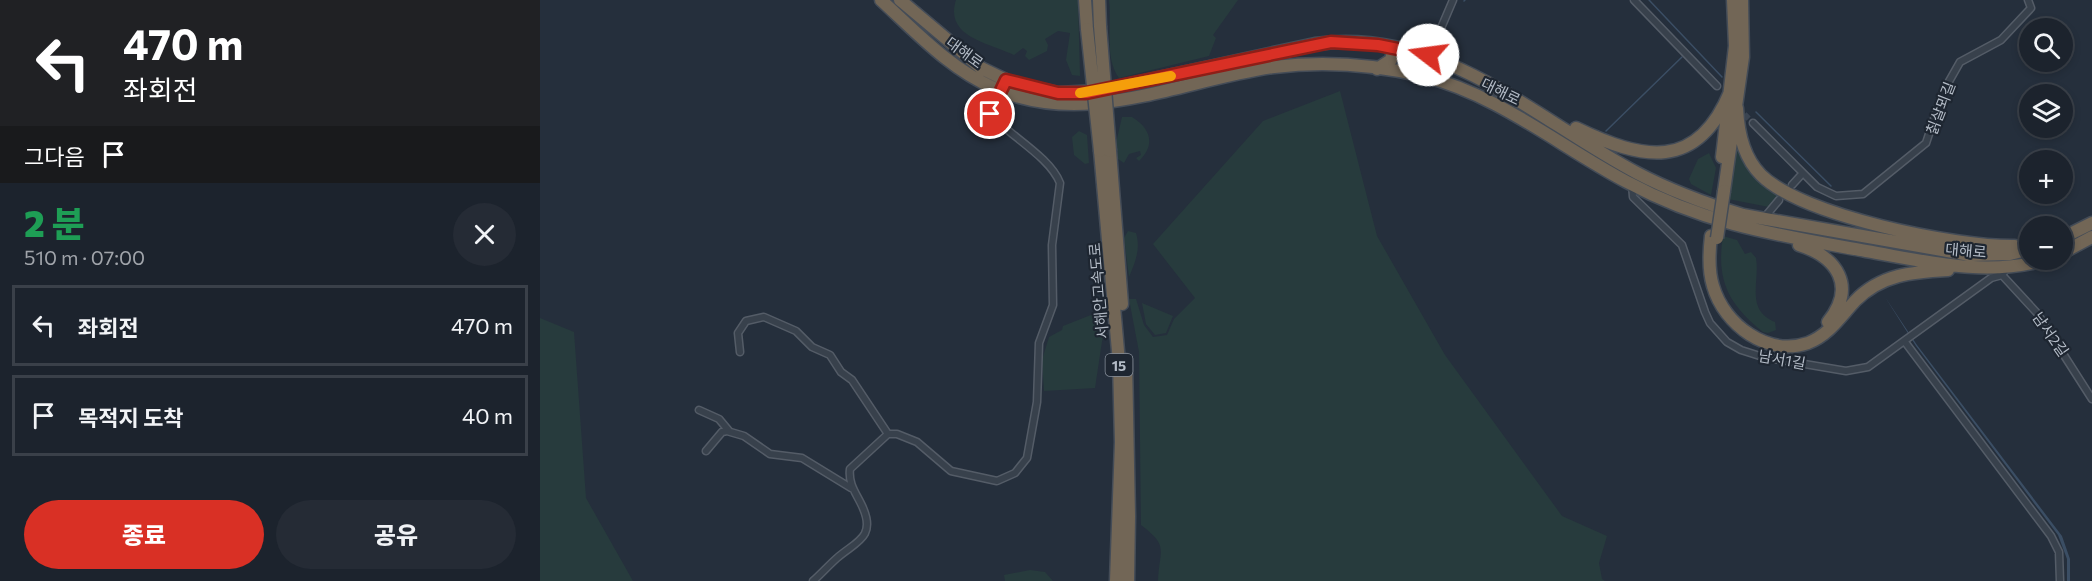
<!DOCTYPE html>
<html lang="ko">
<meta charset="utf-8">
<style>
:root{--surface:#1c232d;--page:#252b35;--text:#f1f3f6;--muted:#a0a4aa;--line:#3a4049;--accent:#d93025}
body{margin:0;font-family:Commissioner,"Noto Sans KR",sans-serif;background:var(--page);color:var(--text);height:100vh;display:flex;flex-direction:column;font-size:22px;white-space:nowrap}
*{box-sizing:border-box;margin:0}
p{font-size:20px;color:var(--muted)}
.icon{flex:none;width:33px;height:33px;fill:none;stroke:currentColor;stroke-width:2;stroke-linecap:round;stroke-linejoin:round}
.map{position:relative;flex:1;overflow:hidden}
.panel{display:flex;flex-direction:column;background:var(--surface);width:540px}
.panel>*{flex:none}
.hud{background:#202124;color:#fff;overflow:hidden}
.buttons{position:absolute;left:1479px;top:18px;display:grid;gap:12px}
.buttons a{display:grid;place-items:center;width:54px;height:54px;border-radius:50%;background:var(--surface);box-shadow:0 3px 9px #0003,0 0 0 2px var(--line);font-size:30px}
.pin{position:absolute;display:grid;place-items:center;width:51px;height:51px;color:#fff;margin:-26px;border:3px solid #fff;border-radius:50%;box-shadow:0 2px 6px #0007}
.me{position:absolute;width:66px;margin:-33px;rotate:285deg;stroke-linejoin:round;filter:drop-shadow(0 0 4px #0008)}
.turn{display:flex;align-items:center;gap:21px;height:126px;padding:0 24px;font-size:27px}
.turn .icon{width:78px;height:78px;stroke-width:2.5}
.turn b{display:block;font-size:42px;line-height:51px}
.then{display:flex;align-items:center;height:57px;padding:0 24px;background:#0003;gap:12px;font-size:22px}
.round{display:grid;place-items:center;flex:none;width:63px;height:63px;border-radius:32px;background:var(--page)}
.summary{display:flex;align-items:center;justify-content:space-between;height:102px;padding:0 24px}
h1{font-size:36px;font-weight:800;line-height:45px;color:#1e9e55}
.button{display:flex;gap:12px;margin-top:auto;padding:12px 24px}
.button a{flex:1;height:69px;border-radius:36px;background:var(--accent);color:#fff;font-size:24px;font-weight:800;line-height:69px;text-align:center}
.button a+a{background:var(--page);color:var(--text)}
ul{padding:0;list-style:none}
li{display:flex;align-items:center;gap:18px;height:81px;margin:0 12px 9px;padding:0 12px;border:3px solid var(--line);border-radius:0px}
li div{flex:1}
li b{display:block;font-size:22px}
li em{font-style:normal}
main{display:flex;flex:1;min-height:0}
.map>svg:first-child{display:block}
.green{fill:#273b3d}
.water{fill:#3b4e64}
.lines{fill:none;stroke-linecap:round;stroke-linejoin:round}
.stream{stroke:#3b4e64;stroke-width:1.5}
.street-tunnel{stroke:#3a4451;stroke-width:6;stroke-dasharray:6 3;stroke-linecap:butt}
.street-casing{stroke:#545c67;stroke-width:9}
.highway-casing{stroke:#444c57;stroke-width:15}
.street{stroke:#38414c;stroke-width:6}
.highway{stroke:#726656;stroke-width:12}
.highway-bridge-casing{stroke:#444c57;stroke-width:15;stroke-linecap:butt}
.highway-bridge{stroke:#726656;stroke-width:12}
.route-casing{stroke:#8d1f18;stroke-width:15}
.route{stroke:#d93025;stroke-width:10}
.slow{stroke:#f59e0b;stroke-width:10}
.labels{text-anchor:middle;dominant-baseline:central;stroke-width:4.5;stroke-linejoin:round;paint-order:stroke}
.shield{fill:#1e2631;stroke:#878f9a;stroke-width:1.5}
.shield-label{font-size:14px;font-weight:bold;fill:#b4bcc7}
.street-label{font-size:15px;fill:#b4bcc7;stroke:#1e2631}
</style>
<main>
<section class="panel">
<div class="hud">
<div class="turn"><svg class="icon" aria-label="left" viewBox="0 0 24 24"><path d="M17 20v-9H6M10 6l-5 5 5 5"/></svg><div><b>470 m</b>좌회전</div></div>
<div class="then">그다음<svg class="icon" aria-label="arrive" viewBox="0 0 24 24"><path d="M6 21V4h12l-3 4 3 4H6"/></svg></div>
</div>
<div class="summary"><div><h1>2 분</h1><p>510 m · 07:00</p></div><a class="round"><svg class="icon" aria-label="close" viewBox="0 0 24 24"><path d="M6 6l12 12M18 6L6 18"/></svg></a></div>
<ul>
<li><svg class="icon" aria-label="left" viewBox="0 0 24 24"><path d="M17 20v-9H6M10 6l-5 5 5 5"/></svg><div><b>좌회전</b></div><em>470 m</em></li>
<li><svg class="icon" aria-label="arrive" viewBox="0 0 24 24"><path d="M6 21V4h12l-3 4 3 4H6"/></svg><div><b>목적지 도착</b></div><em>40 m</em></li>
</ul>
<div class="button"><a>종료</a><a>공유</a></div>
</section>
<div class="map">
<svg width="1552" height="581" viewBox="0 0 1552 581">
<rect width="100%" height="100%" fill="#252f3c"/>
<path class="green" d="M416,0H538L540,76L532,75L526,60L530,33L518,31L505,39L508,45L507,51L489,60L485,56L487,51L483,48L474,55C449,43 404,37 416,0Z
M569,0H698L673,35L676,38L669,56L579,78C564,58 572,23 569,0Z
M800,91L837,236L905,355L1022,516L1067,536L1059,563L1062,579L1065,581H618C619,549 630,547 601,525L599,352L589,299H596L604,325L613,337L627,335L634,319L655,298L613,244L723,121Z
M582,117H592C612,129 615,146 599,161L596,158L601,155L600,151L589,154L584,163L578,159L576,143Z
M539,131L547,135L549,163L545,164L534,155L532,137Z
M1197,150H1200L1218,179L1240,195L1229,207L1188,199Z
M1169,153L1176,168L1171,195L1151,184L1149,179L1158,159Z
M588,231L596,233C601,249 595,263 589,277L584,238Z
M1183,236L1197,240L1205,254L1211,252L1216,258C1220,282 1205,310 1235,322L1236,330L1228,333L1223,332C1188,304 1176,280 1183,236Z
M602,303L633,316L626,333L615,335L606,324Z
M561,311L563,335L555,388L504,391L502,360L509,337L522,330L523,326Z
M0,318L34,332L46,498L93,581H0Z
M490,570L505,572L513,581H465L464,575Z"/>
<path class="water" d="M1345,297L1377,345L1522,536L1530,559V581H1527V559L1518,535L1376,346Z"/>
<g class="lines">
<path class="stream" d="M1109,0L1182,77
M924,1L925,0
M1216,112L1291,186
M1066,131L1142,57"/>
<path class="street-tunnel" d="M1198,108L1213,123"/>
<defs>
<path id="street" d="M1094,0L1177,86
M881,75L913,0
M1213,123L1277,187L1296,196L1323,194L1386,143L1403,92L1420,62L1461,40L1491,8L1488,0
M1092,184L1093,197L1142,245L1165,312L1170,323L1187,342L1201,350L1223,357L1306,371L1328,367L1451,278L1462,275L1467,268
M1252,185L1262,174
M1224,218L1239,200
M1462,275L1497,313L1552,399
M1365,342L1511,536L1519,552L1520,581
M200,352L198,333L206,321L224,317L256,331L272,347L290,355L301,372L312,380L348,434
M159,410L179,419L189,431
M166,451L182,432L187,431L204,436L230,454L262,458L311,488
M273,581C281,574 288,566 297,558C315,542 336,538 323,508C317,494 308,485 310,469L348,434H357L377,442L411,471L457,481L475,473L487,458L497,402L499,343L513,305L512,245L520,183C510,157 470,136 450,114L462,89"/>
<path id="highway" d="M341,0C376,32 410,69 454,88C546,129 641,80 734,67C783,61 836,65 883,76C959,95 1019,146 1087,182C1167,225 1238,235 1326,251C1385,261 1445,277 1504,260
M360,0L441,68L472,83L518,93L559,91L775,44C903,27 993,118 1097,173C1131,191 1167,204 1203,215L1430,255L1470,254L1490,249
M545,0L547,29
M559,0L560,26
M837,69L851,60L853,51L848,46
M1197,108C1198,132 1204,158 1221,175C1262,216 1417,247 1475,246
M1036,128C1102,160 1157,172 1190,92
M560,151L579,362L581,442L576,581
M570,151L582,304
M1182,157L1195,46L1193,0
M1184,191L1203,57L1202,0
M1171,236C1169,253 1168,270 1173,286C1184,325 1228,357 1268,343C1289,335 1301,316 1315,301C1341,274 1373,272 1408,270
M1522,238L1552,223
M1259,245C1297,257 1317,286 1288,322
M1522,253L1552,237
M586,360L589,516L588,581"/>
</defs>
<use href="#street" class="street-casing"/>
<use href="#highway" class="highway-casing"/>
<use href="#street" class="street"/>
<use href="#highway" class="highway"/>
<defs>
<path id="highway-bridge" d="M560,26L570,151
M547,29L560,151
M1177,238L1184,191"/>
</defs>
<use href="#highway-bridge" class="highway-bridge-casing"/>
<use href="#highway-bridge" class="highway-bridge"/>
</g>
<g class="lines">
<defs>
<path id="route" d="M450,114L466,80L518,93H546L791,42L838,45L888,55"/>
</defs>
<use href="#route" class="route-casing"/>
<use href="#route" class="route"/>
<path class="slow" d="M540,93L631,76"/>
</g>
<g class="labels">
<rect class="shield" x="565.5" y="354" width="27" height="22" rx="4.5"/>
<g class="shield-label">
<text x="579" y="365">15</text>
</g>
<g class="street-label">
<text transform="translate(425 52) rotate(36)">대해로</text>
<text transform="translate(961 91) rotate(26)">대해로</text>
<text transform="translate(1400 108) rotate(-69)">칡살뫼길</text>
<text transform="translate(1426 250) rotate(5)">대해로</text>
<text transform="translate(558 291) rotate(-95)">서해안고속도로</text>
<text transform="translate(1511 334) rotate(55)">남서2길</text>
<text transform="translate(1242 359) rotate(10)">남서1길</text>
</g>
</g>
</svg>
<div class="buttons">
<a><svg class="icon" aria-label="search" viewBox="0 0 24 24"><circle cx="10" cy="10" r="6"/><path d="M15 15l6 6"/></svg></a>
<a><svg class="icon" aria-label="layers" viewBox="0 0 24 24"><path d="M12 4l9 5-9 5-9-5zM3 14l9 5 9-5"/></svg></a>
<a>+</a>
<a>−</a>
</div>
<div class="pin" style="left:450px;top:114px;background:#d93025"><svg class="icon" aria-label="arrive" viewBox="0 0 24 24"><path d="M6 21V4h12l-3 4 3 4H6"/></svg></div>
<svg class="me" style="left:888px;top:55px" viewBox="-20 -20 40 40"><circle r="19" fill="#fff"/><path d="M0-13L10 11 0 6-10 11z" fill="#d93025"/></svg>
</div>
</main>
